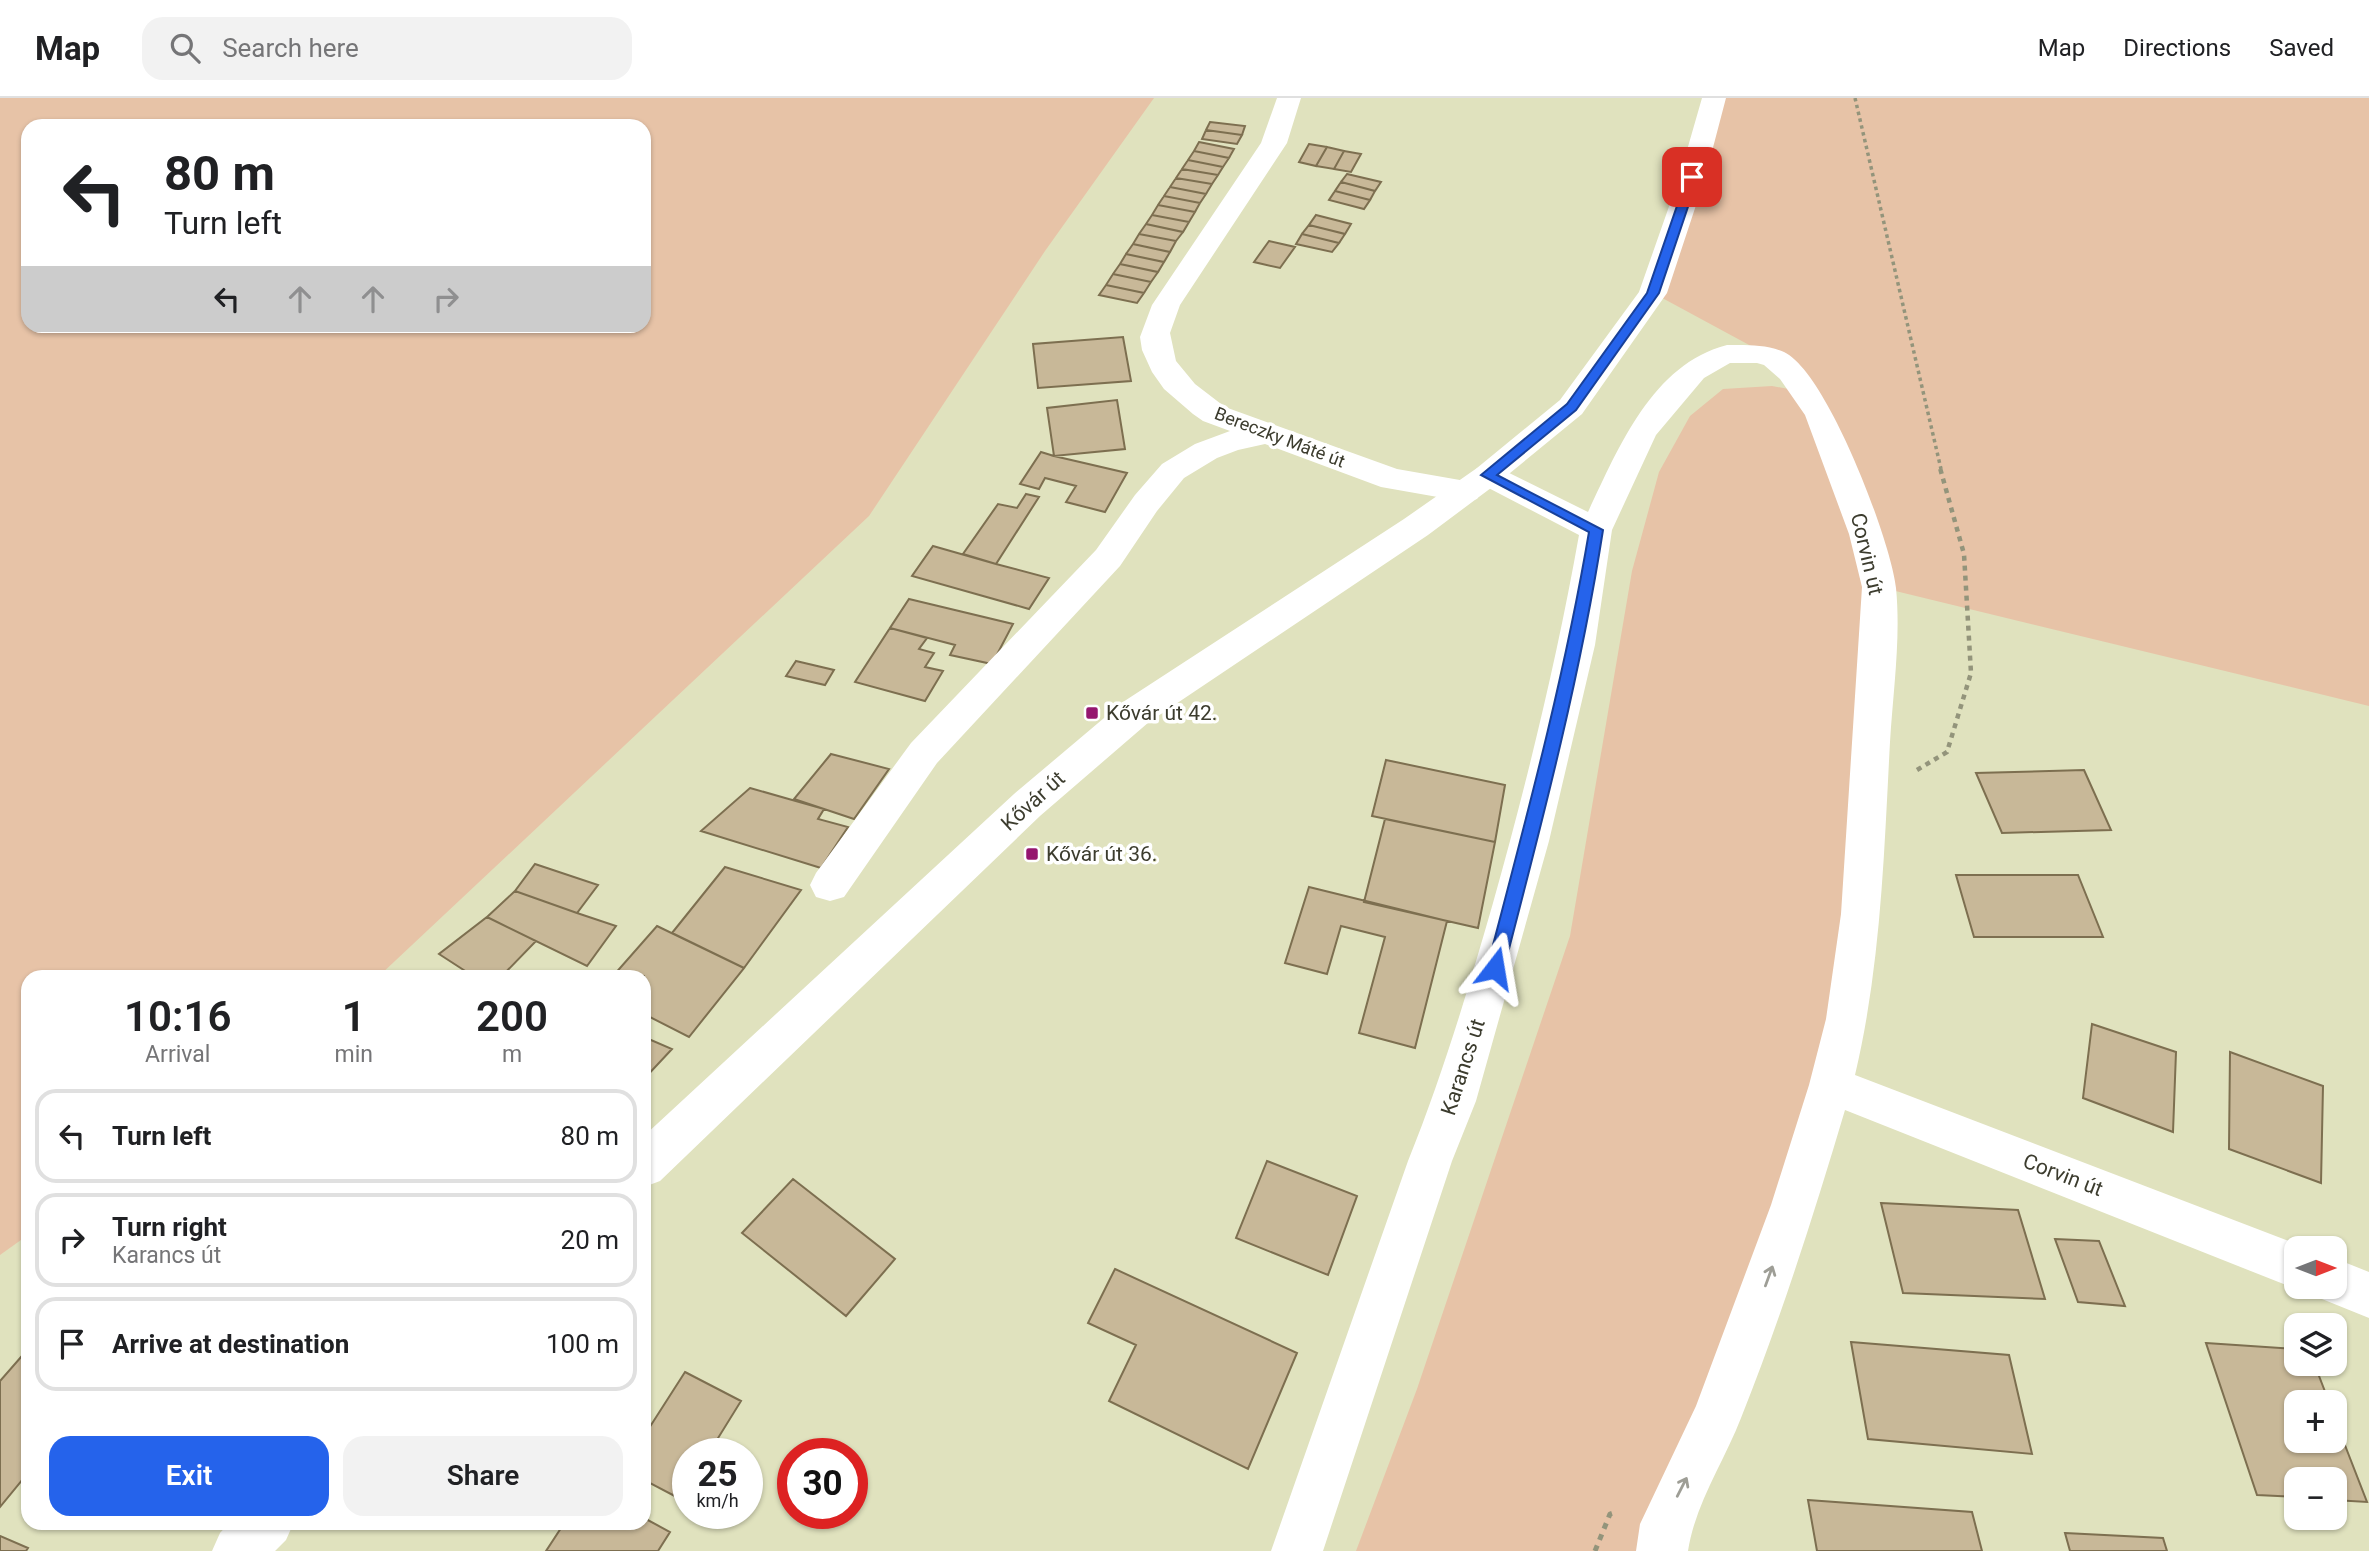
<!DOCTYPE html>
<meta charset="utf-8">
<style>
:root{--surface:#fff;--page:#f2f2f2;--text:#202124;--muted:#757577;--line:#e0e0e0;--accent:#2563eb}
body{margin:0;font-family:Roboto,sans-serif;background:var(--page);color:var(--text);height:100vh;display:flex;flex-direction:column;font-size:26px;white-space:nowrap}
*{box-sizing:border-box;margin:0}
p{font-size:23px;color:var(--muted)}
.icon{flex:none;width:38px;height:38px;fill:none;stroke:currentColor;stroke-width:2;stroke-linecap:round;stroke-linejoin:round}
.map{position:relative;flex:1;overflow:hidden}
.drawer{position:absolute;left:21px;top:872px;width:630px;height:560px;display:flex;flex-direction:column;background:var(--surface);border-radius:21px;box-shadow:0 2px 5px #0004}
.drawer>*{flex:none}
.hud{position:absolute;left:21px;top:21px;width:630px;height:214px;border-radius:21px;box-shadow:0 2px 5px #0004;background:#fff;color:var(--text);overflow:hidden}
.needle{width:46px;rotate:90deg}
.fabs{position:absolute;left:2284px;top:1138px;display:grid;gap:14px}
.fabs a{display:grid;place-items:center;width:63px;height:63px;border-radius:14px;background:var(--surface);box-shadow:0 2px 5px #0004;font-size:35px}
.speed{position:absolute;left:672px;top:1340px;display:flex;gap:14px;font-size:35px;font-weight:700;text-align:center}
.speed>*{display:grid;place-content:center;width:91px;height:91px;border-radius:50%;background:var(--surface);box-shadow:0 2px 5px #0004;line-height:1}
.speed small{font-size:18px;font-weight:400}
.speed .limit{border:10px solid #d22;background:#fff;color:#111}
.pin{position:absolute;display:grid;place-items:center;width:60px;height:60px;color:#fff;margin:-30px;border-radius:14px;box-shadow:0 4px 10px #0006}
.me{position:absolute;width:77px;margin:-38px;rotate:14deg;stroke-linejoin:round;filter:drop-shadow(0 0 5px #0008)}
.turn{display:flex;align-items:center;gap:24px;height:147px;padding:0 28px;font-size:32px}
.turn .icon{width:91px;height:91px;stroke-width:2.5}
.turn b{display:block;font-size:49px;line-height:60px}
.lanes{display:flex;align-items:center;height:66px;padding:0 28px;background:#0003;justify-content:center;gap:35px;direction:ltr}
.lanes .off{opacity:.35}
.eta{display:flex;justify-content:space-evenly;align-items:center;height:119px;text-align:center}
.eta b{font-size:42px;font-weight:600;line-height:49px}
.action{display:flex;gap:14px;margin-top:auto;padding:14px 28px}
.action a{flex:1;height:80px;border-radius:21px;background:var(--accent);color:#fff;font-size:28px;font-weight:600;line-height:80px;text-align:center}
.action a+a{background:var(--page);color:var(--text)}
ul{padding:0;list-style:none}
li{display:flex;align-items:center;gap:21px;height:94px;margin:0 14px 10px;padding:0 14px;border:4px solid var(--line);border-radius:21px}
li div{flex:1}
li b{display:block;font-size:26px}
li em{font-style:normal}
header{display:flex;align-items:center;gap:42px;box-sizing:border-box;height:98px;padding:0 35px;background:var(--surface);border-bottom:2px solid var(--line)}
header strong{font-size:33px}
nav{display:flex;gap:38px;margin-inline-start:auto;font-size:24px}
.search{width:490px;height:63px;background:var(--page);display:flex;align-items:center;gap:18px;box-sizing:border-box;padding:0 24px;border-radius:21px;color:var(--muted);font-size:26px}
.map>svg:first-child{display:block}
.green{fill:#e7c3a7;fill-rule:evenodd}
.building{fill:#c8b898;stroke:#7d6f50;stroke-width:2}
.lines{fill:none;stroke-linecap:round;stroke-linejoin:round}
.path-far2{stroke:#93947b;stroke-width:3.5;stroke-dasharray:3.5 3.5;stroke-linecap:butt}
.path-far1{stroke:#93947b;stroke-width:4.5;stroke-dasharray:5 5;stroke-linecap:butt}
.path{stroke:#93947b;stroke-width:5;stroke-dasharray:6 6;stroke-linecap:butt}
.minor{fill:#fff;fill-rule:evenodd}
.major{fill:#fff;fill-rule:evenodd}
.oneway{stroke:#9e9e96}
.route{fill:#2563eb;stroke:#184099;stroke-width:2}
.poi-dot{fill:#95166f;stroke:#fff;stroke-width:2.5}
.labels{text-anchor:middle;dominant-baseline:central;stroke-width:7;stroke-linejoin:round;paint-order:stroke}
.far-street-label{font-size:18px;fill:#3c3c2e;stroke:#fff}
.street-label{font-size:21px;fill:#3c3c2e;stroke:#fff}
.poi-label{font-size:21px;fill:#3c3c2e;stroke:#fff;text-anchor:start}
</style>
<header>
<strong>Map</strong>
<div class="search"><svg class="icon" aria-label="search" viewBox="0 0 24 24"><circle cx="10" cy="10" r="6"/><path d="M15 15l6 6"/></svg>Search here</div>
<nav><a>Map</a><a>Directions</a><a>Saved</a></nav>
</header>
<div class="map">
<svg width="2369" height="1453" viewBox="0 0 2369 1453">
<rect width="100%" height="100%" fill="#e0e2be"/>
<path class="green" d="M0,0H1154L1045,153L869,418L379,878H28V1137L0,1157ZM28,28H644V228H28Z
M1714,0H2369V608L1879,489L1855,872L1655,1453H1356L1417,1291L1570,838L1632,473L1659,374L1690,318L1723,291L1772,288L1805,294L1775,261L1653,195Z"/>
<path class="building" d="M1210,24L1245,28L1242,37L1206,32Z
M1206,32L1242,37L1237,46L1202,41Z
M1199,44L1234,51L1229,60L1194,53Z
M1309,46L1327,49L1316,68L1299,64Z
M1327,49L1344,53L1334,71L1316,68Z
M1194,53L1229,60L1223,69L1188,62Z
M1344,53L1361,56L1351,74L1334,71Z
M1188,62L1223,69L1218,77L1182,71Z
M1182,71L1218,77L1212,86L1176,80Z
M1347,76L1381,84L1375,93L1341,84Z
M1176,80L1212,86L1206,96L1170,89Z
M1341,84L1375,93L1370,102L1335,93Z
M1170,89L1206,96L1200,105L1164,98Z
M1335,93L1370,102L1364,111L1329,102Z
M1164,98L1200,105L1195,114L1158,107Z
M1158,107L1195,114L1189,124L1152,117Z
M1152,117L1189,124L1183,134L1146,126Z
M1316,117L1351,126L1345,136L1309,127Z
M1146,126L1183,134L1176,143L1139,136Z
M1309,127L1345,136L1339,145L1302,136Z
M1139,136L1176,143L1170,154L1133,146Z
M1302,136L1339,145L1332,154L1296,146Z
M1269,143L1295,149L1280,170L1254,164Z
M1133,146L1170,154L1164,164L1126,156Z
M1126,156L1164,164L1158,174L1120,166Z
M1120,166L1158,174L1151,184L1113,176Z
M1113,176L1151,184L1144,195L1106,187Z
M1106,187L1144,195L1137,205L1099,197Z
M1123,239L1131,283L1038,290L1033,246Z
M1117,302L1125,351L1054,358L1047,310Z
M1041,354L1054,358L1127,375L1105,414L1066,404L1076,388L1045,380L1039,391L1020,386Z
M1026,396L1039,399L996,466L963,456L998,406L1017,410Z
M933,448L996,466L1049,480L1029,511L912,478Z
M909,501L1013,526L992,566L950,557L955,547L890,530Z
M890,530L927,540L919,551L934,555L925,569L943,573L925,603L855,584Z
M796,563L834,572L825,587L786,578Z
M831,656L889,671L854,721L794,701Z
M1386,662L1505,687L1495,744L1372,718Z
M2084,672L2111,732L2002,735L1976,675Z
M750,690L824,711L818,721L848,729L821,770L701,733Z
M1385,721L1495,744L1478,830L1364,804Z
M535,766L598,787L577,815L515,793Z
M725,769L801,792L744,870L672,835Z
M1956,777H2078L2103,839H1974Z
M1309,789L1447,823L1415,950L1359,935L1385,839L1341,828L1327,876L1285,865Z
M515,793L577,815L616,828L587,868L487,819Z
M487,819L536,843L502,878H473L439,856Z
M657,828L744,870L689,939L644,916V878H613Z
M2092,926L2176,954L2173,1034L2083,1000Z
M644,939L672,951L644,981Z
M2230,954L2323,988L2321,1085L2229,1051Z
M1267,1063L1357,1098L1328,1177L1236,1140Z
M793,1081L895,1161L846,1218L742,1135Z
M1881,1105L2018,1112L2045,1201L1903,1195Z
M2055,1141L2099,1143L2125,1208L2078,1204Z
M1115,1171L1297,1255L1248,1371L1109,1303L1136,1247L1088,1225Z
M1851,1244L2009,1257L2032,1356L1868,1341Z
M2206,1245L2296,1251V1265H2314L2329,1304H2296V1342H2334V1319L2367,1404L2334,1402V1381H2296V1399L2257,1397Z
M28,1251V1375L0,1409V1283Z
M685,1274L741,1303L710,1353L716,1356H688V1405L644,1382V1338Z
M1808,1402L1972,1414L1982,1453H1817Z
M644,1420L670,1434L658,1453H546L565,1424H644Z
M2065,1435L2163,1440L2167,1453H2070Z
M0,1438L28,1450L26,1453H0Z"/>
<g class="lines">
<path class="path-far2" d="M1855,0L1941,371"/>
<path class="path-far1" d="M1917,672L1947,654L1971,575L1964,456L1940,370"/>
<path class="path" d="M1595,1453L1610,1416L1616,1414"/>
<path class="minor" d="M1277,0H1301L1287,45L1180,207L1170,235L1176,263L1195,286L1225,309L1397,371L1477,385L1482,393L1477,401L1466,404L1381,389L1265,346L1238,352L1217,360L1184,380L1157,413L1120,468L937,665L844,799L830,803L816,799L810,787L816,775L911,645L1096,452L1135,397L1162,366L1195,346L1230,333L1203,323L1193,316L1164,291L1152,274L1142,252L1140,239L1152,207L1261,45Z
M1727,247C1746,247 1766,246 1784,254C1827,274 1891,443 1896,490C1901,540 1893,594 1890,644C1884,756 1881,867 1855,977L2307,1150H2296V1188H2302L2296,1191L1845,1012C1814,1116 1781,1220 1741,1320C1724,1364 1695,1406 1688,1453H1636L1640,1426L1696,1308L1771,1107L1809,987L1826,921L1841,816L1862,489L1849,436L1805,317L1780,281L1764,267L1757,265H1730L1704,280L1656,337L1612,432L1595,547L1549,743L1476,1003L1452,1063L1323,1453H1271L1408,1063C1442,979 1468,892 1493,805C1527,684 1557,561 1579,437L1477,384L1472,377L1477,370L1488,366L1499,370L1588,414C1618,351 1652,266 1727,247Z
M2334,1160L2369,1174V1220L2317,1199L2313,1188H2334Z"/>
<path class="major" d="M1702,0H1726L1705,80L1667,195L1582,316L1499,384L1428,437L1149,624L1040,718L660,1083L644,1089V1038L1014,696L1123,604L1404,421L1477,370L1560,302L1639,194L1679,80Z
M230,1424H294L286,1442L275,1453H212L220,1435Z"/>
</g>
<defs><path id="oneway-shaft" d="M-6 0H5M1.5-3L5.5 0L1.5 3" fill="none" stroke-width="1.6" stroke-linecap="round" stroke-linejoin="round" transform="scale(1.75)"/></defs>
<g class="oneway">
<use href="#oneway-shaft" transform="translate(1769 1178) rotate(-70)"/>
<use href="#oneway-shaft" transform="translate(1682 1389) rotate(-63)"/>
</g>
<path class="route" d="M1692,76L1698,79L1659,195L1576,312L1497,377L1603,432C1580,580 1542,724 1504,870L1501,875L1495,877L1489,875L1487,870C1525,725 1564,582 1589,434L1481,377L1567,306L1647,195L1687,79Z"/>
<g class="poi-dot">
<rect x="1085" y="608" width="14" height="14" rx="3.5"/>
<rect x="1025" y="749" width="14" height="14" rx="3.5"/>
</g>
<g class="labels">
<g class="far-street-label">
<text transform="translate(1280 339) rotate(21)">Bereczky Máté út</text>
</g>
<g class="street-label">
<text transform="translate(1867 456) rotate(77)">Corvin út</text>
<text transform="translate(1033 703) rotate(-42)">Kővár út</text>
<text transform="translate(1463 969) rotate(-72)">Karancs út</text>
<text transform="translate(2063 1077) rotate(21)">Corvin út</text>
</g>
<g class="poi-label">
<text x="1106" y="615">Kővár út 42.</text>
<text x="1046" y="756">Kővár út 36.</text>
</g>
</g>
</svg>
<div class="fabs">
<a><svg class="needle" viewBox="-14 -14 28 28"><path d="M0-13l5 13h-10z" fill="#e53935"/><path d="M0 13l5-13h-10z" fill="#757577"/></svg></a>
<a><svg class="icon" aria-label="layers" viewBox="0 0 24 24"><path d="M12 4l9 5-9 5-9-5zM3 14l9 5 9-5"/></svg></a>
<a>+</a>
<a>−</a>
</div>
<div class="speed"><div>25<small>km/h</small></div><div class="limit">30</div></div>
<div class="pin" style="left:1692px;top:79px;background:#d93025"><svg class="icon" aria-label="arrive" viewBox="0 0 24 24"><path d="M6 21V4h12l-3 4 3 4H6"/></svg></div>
<svg class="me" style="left:1495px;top:870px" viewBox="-20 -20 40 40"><path d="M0-17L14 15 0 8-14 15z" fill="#2563eb" stroke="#fff" stroke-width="4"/></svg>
<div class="hud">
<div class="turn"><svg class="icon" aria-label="left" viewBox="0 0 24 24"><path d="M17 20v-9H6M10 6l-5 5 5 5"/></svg><div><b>80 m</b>Turn left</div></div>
<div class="lanes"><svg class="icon" aria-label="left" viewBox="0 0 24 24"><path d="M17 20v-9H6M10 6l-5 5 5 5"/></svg><svg class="icon off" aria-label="ahead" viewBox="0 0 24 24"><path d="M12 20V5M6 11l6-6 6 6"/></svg><svg class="icon off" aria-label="ahead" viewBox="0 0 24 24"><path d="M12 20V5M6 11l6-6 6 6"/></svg><svg class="icon off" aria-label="right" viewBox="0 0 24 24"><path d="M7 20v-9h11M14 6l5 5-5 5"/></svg></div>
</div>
<section class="drawer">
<div class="eta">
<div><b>10:16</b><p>Arrival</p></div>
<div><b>1</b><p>min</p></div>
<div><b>200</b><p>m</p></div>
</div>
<ul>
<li><svg class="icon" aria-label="left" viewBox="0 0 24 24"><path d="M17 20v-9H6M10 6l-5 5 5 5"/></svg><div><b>Turn left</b></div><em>80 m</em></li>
<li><svg class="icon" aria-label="right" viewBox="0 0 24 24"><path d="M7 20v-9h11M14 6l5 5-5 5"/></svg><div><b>Turn right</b><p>Karancs út</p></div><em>20 m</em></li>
<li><svg class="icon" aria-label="arrive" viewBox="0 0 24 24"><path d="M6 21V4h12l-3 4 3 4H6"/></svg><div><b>Arrive at destination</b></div><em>100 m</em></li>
</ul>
<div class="action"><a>Exit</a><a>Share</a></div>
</section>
</div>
